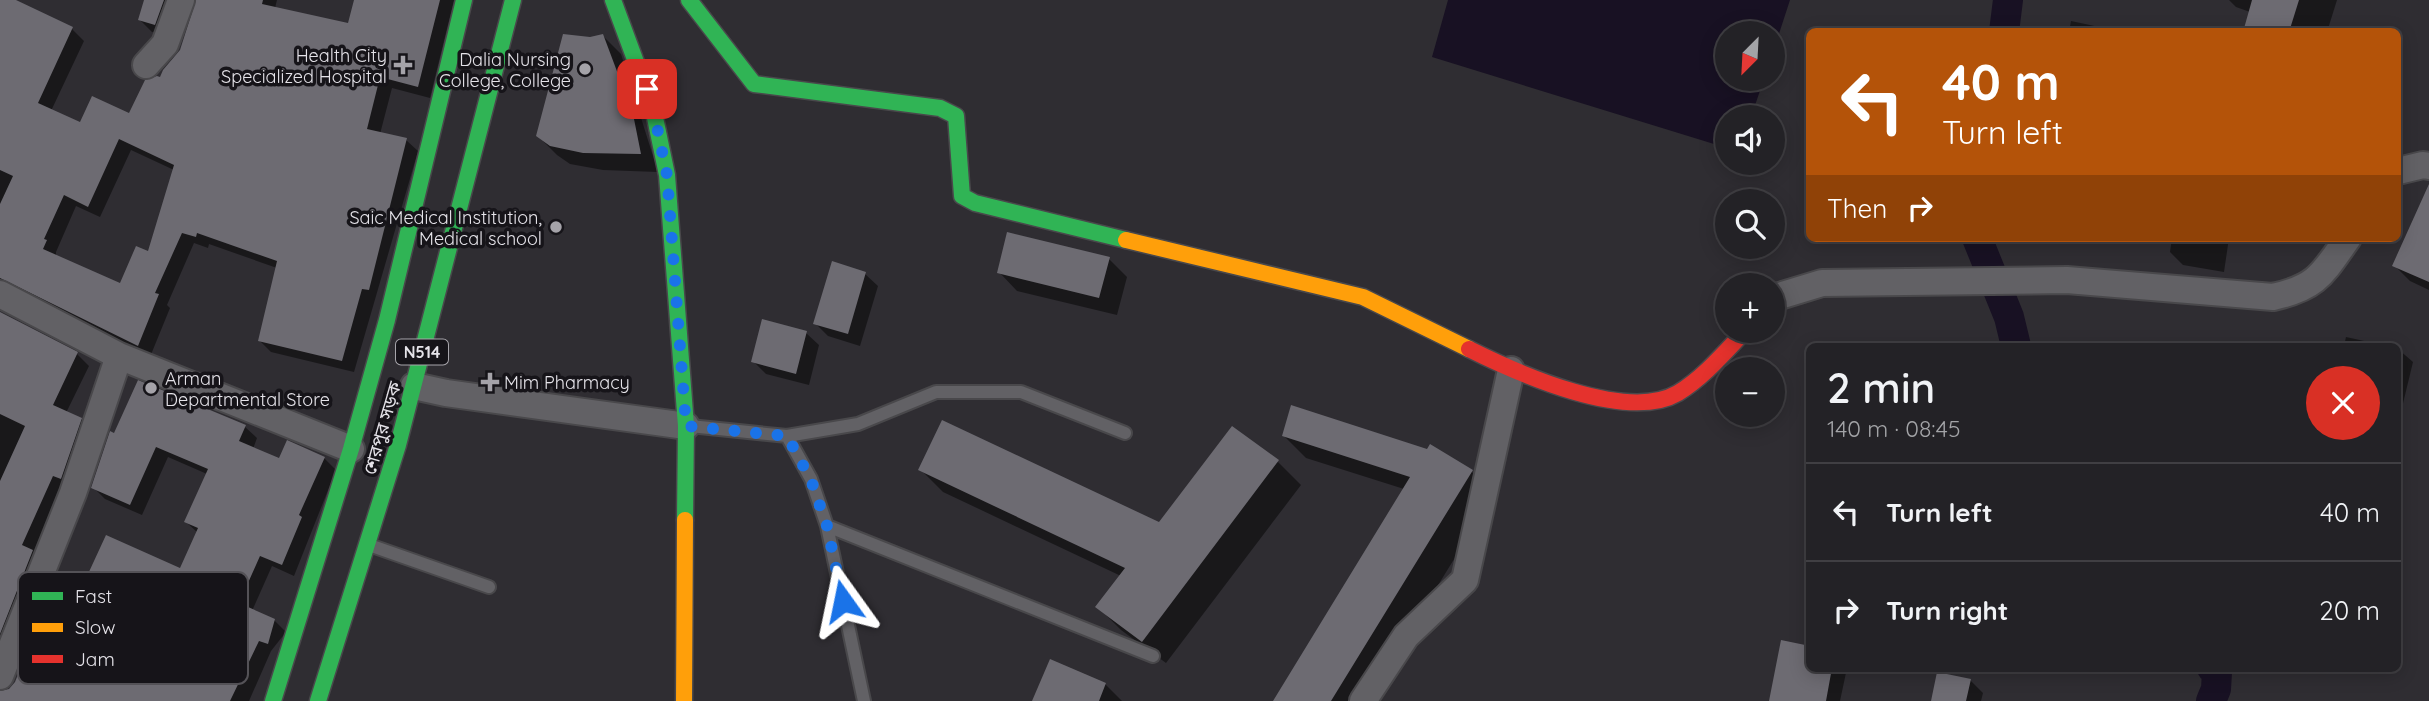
<!DOCTYPE html>
<meta charset="utf-8">
<style>
:root{--surface:#232226;--page:#2b2a2e;--text:#f1f3f6;--muted:#a3a4a7;--line:#403f43}
body{margin:0;font-family:Quicksand,"Noto Sans Bengali",sans-serif;background:var(--page);color:var(--text);height:100vh;display:flex;flex-direction:column;font-size:26px;white-space:nowrap}
*{box-sizing:border-box;margin:0}
p{font-size:23px;color:var(--muted)}
.icon{flex:none;width:38px;height:38px;fill:none;stroke:currentColor;stroke-width:2;stroke-linecap:round;stroke-linejoin:round}
.map{position:relative;flex:1;overflow:hidden}
.panel{position:absolute;left:1806px;top:343px;width:595px;height:329px;display:flex;flex-direction:column;background:var(--surface);border-radius:10px;box-shadow:0 4px 18px #0003,0 0 0 2px var(--line)}
.panel>*{flex:none}
.banner{position:absolute;left:1806px;top:28px;width:595px;height:214px;border-radius:10px;box-shadow:0 4px 18px #0003,0 0 0 2px var(--line);background:#b45309;color:#fff;overflow:hidden}
.needle{width:46px;rotate:204deg}
.controls{position:absolute;left:1715px;top:21px;display:grid;gap:14px}
.controls a{display:grid;place-items:center;width:70px;height:70px;border-radius:50%;background:var(--surface);box-shadow:0 4px 18px #0003,0 0 0 2px var(--line);font-size:35px}
.pin{position:absolute;display:grid;place-items:center;width:60px;height:60px;color:#fff;margin:-30px;border-radius:14px;box-shadow:0 4px 10px #0006}
.me{position:absolute;width:77px;margin:-38px;rotate:348deg;stroke-linejoin:round;filter:drop-shadow(0 0 5px #0008)}
.turn{display:flex;align-items:center;gap:24px;height:147px;padding:0 21px;font-size:32px}
.turn .icon{width:91px;height:91px;stroke-width:2.5}
.turn b{display:block;font-size:49px;line-height:60px}
.then{display:flex;align-items:center;height:66px;padding:0 21px;background:#0003;gap:14px;font-size:26px}
.round{display:grid;place-items:center;flex:none;width:74px;height:74px;border-radius:37px;background:var(--page)}
.summary{display:flex;align-items:center;justify-content:space-between;height:119px;padding:0 21px}
h1{font-size:42px;font-weight:600;line-height:52px}
ul{padding:0;list-style:none}
li{display:flex;align-items:center;gap:21px;height:98px;padding:0 21px;border-top:2px solid var(--line)}
li div{flex:1}
li b{display:block;font-size:26px}
li em{font-style:normal}
.map>svg:first-child{display:block}
.water{fill:#181123}
.shadow{fill:#0007;fill-rule:evenodd}
.lines{fill:none;stroke-linecap:round;stroke-linejoin:round}
.canal{stroke:#181123;stroke-width:30}
.building{fill:#6d6b72;fill-rule:evenodd}
.lane-casing{stroke:#49484b;stroke-width:16}
.street-casing{stroke:#49484b;stroke-width:30}
.fast-casing{stroke:#49484b;stroke-width:19}
.slow-casing{stroke:#49484b;stroke-width:19}
.jam-casing{stroke:#49484b;stroke-width:19}
.lane{stroke:#626165;stroke-width:12}
.street{stroke:#626165;stroke-width:26}
.fast{stroke:#30b455;stroke-width:16}
.slow{stroke:#ff9f0a;stroke-width:16}
.jam{stroke:#e5322d;stroke-width:16}
.route{stroke:#1a73e8;stroke-width:12;stroke-dasharray:0 21.6}
.poi-dot{fill:#a5a3a9;stroke:#161419;stroke-width:2.5}
.labels{text-anchor:middle;dominant-baseline:central;stroke-width:7;stroke-linejoin:round;paint-order:stroke}
.shield{fill:#161419;stroke:#a7a5ab;stroke-width:2}
.shield-label{font-size:16px;font-weight:bold;fill:#e5e3e9}
.poi-label{font-size:18px;fill:#e5e3e9;stroke:#161419;text-anchor:end}
.street-label{font-size:18px;fill:#e5e3e9;stroke:#161419}
.key{fill:#161419;stroke:#545257;stroke-width:2}
.key-label{font-size:19px;fill:#e5e3e9}
</style>
<div class="map">
<svg width="2429" height="701" viewBox="0 0 2429 701">
<rect width="100%" height="100%" fill="#2f2d32"/>
<path class="water" d="M1448,0H1790L1773,52V33H1727V79H1764L1751,117H1727V148L1432,57Z"/>
<path class="shadow" d="M0,0H12L72,29L84,41L51,111L81,124L130,116L161,80L181,51L198,0H277L275,8L349,25L355,0H454L430,98L392,88L380,134L406,140L418,151L354,372L271,352L259,340L277,268L209,244L208,248L194,243L167,305L170,308L150,357L0,296ZM131,150L174,170L149,253L121,285L56,256V252L76,206L100,217Z
M146,0H182L167,36L152,32L140,20Z
M2229,0H2337L2327,32H2245L2250,12L2236,7Z
M2071,21L2104,28L2108,32H2069Z
M603,36L621,54L658,172L603,170L570,164L557,155L538,136Z
M2429,195V290L2410,281L2395,266Z
M2172,238H2229L2224,272L2183,265L2170,252Z
M1109,259L1127,277L1117,315L1017,291L999,272Z
M865,274L878,286L860,346L828,336L815,323Z
M0,314L77,354L89,366L66,413L81,419L93,431L0,674Z
M806,333L819,345L809,385L766,374L753,361Z
M2346,337L2387,346H2344Z
M2398,349L2413,362L2399,420L2398,419Z
M245,427L257,438L253,449L280,461L324,458L336,470L294,576L272,566L252,611L274,620L286,632L271,651L249,701H0V693L11,689L79,593L181,570L198,533L186,522L207,474L168,457L142,515L105,499L93,487L112,433Z
M1284,436L1472,472L1494,494L1367,701H1275L1404,489L1306,458Z
M1278,462L1301,485L1166,663L1121,630L1098,607L1121,576L943,492L920,469L1160,524Z
M1810,668H1847L1840,701H1771Z
M1970,680L1983,693L1981,701H1933Z
M1105,684L1122,701H1034Z"/>
<g class="lines">
<path class="canal" d="M2004,32L2008,0
M1977,238L2009,317L2016,346
M2211,701L2216,689L2217,672L2212,668"/>
</g>
<path class="building" d="M0,0H16L73,27L38,103L80,122L92,96L129,113L145,80L157,76L160,77L163,70L180,50L196,0H263L262,4L348,23L354,0H440L418,87L380,77L367,129L407,138L369,290L362,289L342,361L258,341L277,261L197,233L196,237L182,233L155,293L159,294L138,346L0,278V204L13,176L0,170ZM119,139L174,165L148,251L136,246L120,283L43,249L47,240L44,239L64,195L88,207Z
M144,0H164L155,25L138,20Z
M2252,0H2299L2289,32H2243Z
M563,34L590,37L603,34L633,114L641,154L583,153L550,146L536,136Z
M2429,184V282L2392,266Z
M1007,232L1110,257L1099,298L997,273Z
M832,261L866,272L848,334L813,324Z
M0,312L78,352L53,405L82,418L61,479L53,476L22,545L33,550L0,634V481L25,426L0,414Z
M762,319L807,331L796,374L751,362Z
M138,380L246,425L239,441L279,458L287,440L325,457L299,515L302,517L282,565L260,556L239,603L275,619L268,644L259,641L230,701H0V691L9,689L15,682L55,581L78,591L80,586L82,587L106,535L180,568L198,528L184,522L208,469L156,447L130,505L91,488L110,431L114,433Z
M1291,405L1427,449L1430,444L1473,470L1331,701H1273L1410,477L1282,436Z
M942,420L1159,522L1232,426L1279,460L1142,642L1095,607L1125,568L918,470Z
M1781,640L1810,646V668H1832L1826,701H1769Z
M1050,659L1106,683L1099,701H1032Z
M1937,672L1971,679L1966,701H1931Z"/>
<g class="lines">
<defs>
<path id="lane" d="M690,426L787,436L858,424L936,392H1021L1125,433
M787,436L811,479L827,526L864,701
M827,526L1153,656
M372,546L489,587"/>
<path id="street" d="M146,65L165,44L181,0
M2398,171L2423,165L2429,166
M0,294L119,356L351,449
M1773,298L1822,283L2067,280L2273,297C2318,287 2323,273 2348,238
M414,386L446,393L686,426
M0,676L73,493L119,356
M1363,701L1406,636L1465,580L1511,370"/>
<path id="fast" d="M613,0L653,108L667,175L686,426L685,520
M689,0L754,84L940,108L956,116L962,196L975,203L1126,240
M273,701L351,449L387,320L464,0
M318,701L398,445L513,0"/>
<path id="slow" d="M1126,240L1363,297L1469,349
M684,701L685,520"/>
<path id="jam" d="M1469,349C1517,373 1627,423 1678,393C1704,377 1724,353 1745,331"/>
</defs>
<use href="#lane" class="lane-casing"/>
<use href="#street" class="street-casing"/>
<use href="#fast" class="fast-casing"/>
<use href="#slow" class="slow-casing"/>
<use href="#jam" class="jam-casing"/>
<use href="#lane" class="lane"/>
<use href="#street" class="street"/>
<use href="#fast" class="fast"/>
<use href="#slow" class="slow"/>
<use href="#jam" class="jam"/>
</g>
<g class="lines">
<path class="route" d="M647,89L653,108L667,175L686,426L787,436L811,480L827,526L843,601"/>
</g>
<g class="poi-dot">
<path d="M399.5 54.5h7v7h7v7h-7v7h-7v-7h-7v-7h7z"/>
<circle cx="585" cy="69" r="7"/>
<circle cx="556" cy="227" r="7"/>
<path d="M486.5 371.5h7v7h7v7h-7v7h-7v-7h-7v-7h7z"/>
<circle cx="151" cy="388" r="7"/>
</g>
<g class="labels">
<rect class="shield" x="396" y="339.5" width="52" height="25" rx="5"/>
<g class="shield-label">
<text x="422" y="352">N514</text>
</g>
<g class="poi-label">
<text x="387" y="55">Health City<tspan x="387" dy="21">Specialized Hospital</tspan></text>
<text x="571" y="59">Dalia Nursing<tspan x="571" dy="21">College, College</tspan></text>
<text x="542" y="217">Saic Medical Institution,<tspan x="542" dy="21">Medical school</tspan></text>
<text x="165" y="378" text-anchor="start">Arman<tspan x="165" dy="21">Departmental Store</tspan></text>
<text x="504" y="382" text-anchor="start">Mim Pharmacy</text>
</g>
<g class="street-label">
<text transform="translate(382 428) rotate(-74)">শেরপুর সড়ক</text>
</g>
</g>
<rect x="18" y="572" width="230" height="112" rx="10" class="key"/>
<rect x="32" y="592" width="31" height="8" fill="#30b455"/>
<rect x="32" y="623" width="31" height="9" fill="#ff9f0a"/>
<rect x="32" y="655" width="31" height="8" fill="#e5322d"/>
<g class="key-label">
<text x="75" y="603">Fast</text>
<text x="75" y="634">Slow</text>
<text x="75" y="666">Jam</text>
</g>
</svg>
<div class="controls">
<a><svg class="needle" viewBox="-14 -14 28 28"><path d="M0-13l5 13h-10z" fill="#e53935"/><path d="M0 13l5-13h-10z" fill="#a3a4a7"/></svg></a>
<a><svg class="icon" aria-label="sound" viewBox="0 0 24 24"><path d="M4 9h4l5-4v14l-5-4H4zM17 9q2 3 0 6"/></svg></a>
<a><svg class="icon" aria-label="search" viewBox="0 0 24 24"><circle cx="10" cy="10" r="6"/><path d="M15 15l6 6"/></svg></a>
<a>+</a>
<a>−</a>
</div>
<div class="pin" style="left:647px;top:89px;background:#d93025"><svg class="icon" aria-label="arrive" viewBox="0 0 24 24"><path d="M6 21V4h12l-3 4 3 4H6"/></svg></div>
<svg class="me" style="left:843px;top:601px" viewBox="-20 -20 40 40"><path d="M0-17L14 15 0 8-14 15z" fill="#1a73e8" stroke="#fff" stroke-width="4"/></svg>
<div class="banner">
<div class="turn"><svg class="icon" aria-label="left" viewBox="0 0 24 24"><path d="M17 20v-9H6M10 6l-5 5 5 5"/></svg><div><b>40 m</b>Turn left</div></div>
<div class="then">Then<svg class="icon" aria-label="right" viewBox="0 0 24 24"><path d="M7 20v-9h11M14 6l5 5-5 5"/></svg></div>
</div>
<section class="panel">
<div class="summary"><div><h1>2 min</h1><p>140 m · 08:45</p></div><a class="round" style="background:#d93025;color:#fff"><svg class="icon" aria-label="close" viewBox="0 0 24 24"><path d="M6 6l12 12M18 6L6 18"/></svg></a></div>
<ul>
<li><svg class="icon" aria-label="left" viewBox="0 0 24 24"><path d="M17 20v-9H6M10 6l-5 5 5 5"/></svg><div><b>Turn left</b></div><em>40 m</em></li>
<li><svg class="icon" aria-label="right" viewBox="0 0 24 24"><path d="M7 20v-9h11M14 6l5 5-5 5"/></svg><div><b>Turn right</b></div><em>20 m</em></li>
</ul>
</section>
</div>
